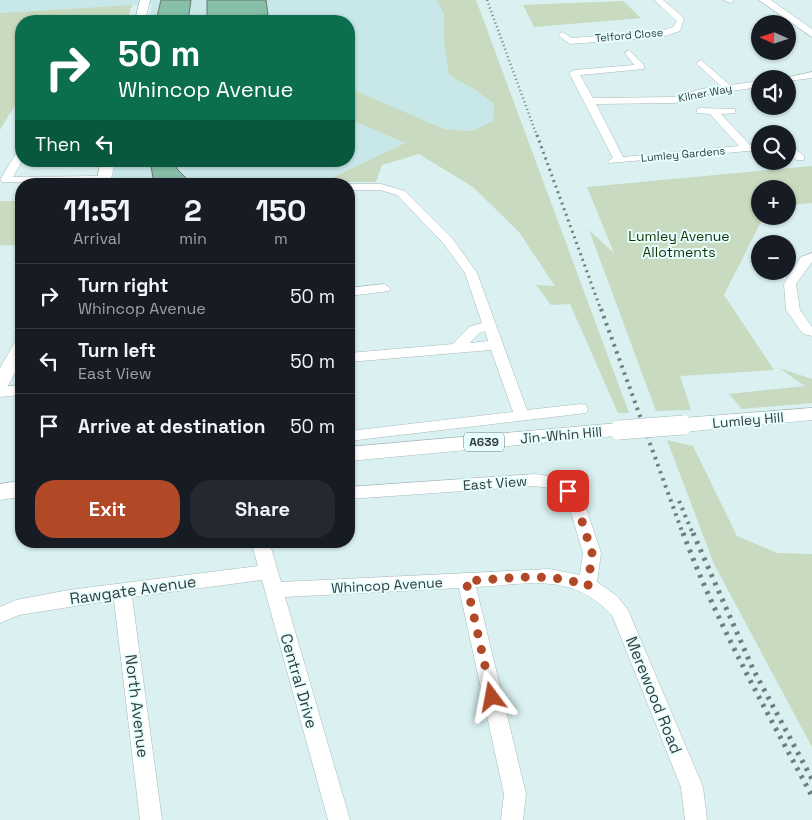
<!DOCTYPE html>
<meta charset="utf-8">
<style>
:root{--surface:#171b24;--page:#242831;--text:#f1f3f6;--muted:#9ea1a6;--line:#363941;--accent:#b14927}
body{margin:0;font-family:"Space Grotesk",sans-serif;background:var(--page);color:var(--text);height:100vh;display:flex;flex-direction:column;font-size:19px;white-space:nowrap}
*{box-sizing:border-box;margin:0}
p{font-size:16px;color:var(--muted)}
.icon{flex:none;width:28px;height:28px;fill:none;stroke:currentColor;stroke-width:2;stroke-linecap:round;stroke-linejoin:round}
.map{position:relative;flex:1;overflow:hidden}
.sheet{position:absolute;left:15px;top:178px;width:340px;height:370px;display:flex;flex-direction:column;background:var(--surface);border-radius:20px;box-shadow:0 1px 4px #0004}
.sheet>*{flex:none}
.guide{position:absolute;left:15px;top:15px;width:340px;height:152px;border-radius:20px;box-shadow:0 1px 4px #0004;background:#0b6e4f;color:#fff;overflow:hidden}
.needle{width:32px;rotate:273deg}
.tools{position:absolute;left:751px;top:15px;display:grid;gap:10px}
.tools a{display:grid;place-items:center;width:45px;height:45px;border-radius:50%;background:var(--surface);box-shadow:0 1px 4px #0004;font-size:25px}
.pin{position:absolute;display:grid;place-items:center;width:42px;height:42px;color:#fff;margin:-21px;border-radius:10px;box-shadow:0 2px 8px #0006}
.me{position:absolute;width:55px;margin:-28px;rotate:347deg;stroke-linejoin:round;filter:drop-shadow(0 0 4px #0008)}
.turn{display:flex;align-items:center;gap:18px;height:105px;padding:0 20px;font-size:22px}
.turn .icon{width:65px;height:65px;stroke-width:2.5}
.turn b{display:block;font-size:35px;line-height:42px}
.then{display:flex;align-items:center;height:48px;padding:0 20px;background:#0003;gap:10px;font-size:19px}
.eta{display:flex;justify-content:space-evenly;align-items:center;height:85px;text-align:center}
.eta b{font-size:30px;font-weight:600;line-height:35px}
.button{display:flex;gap:10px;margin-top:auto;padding:10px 20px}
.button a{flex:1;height:58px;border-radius:20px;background:var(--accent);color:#fff;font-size:20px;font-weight:600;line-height:58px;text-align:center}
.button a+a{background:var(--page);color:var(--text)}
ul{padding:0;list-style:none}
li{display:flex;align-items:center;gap:15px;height:65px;padding:0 20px;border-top:1px solid var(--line)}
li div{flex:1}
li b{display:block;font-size:19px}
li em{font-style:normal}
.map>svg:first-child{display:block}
.built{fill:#c7e7e8}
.green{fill:#c8dabf}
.building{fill:#87bfa8;stroke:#677870}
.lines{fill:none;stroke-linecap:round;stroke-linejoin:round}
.minor-casing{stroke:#a5babb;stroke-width:1}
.major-casing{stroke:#a5babb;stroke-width:1}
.minor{fill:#fff;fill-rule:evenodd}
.major{fill:#fff;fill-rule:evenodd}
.rail-far3{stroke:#707e7e;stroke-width:2.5;stroke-dasharray:1 3;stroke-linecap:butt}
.rail-far2{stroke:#707e7e;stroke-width:3;stroke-dasharray:2 4;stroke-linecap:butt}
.rail-far1{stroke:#707e7e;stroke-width:4;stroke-dasharray:2.5 5;stroke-linecap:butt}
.rail{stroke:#707e7e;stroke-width:5;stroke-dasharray:3 6;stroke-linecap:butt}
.major-bridge-casing{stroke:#a5babb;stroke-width:20;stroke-linecap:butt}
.major-bridge{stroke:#fff;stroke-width:19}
.route{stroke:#b14927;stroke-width:9;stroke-dasharray:0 16.2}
.labels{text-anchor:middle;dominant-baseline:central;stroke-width:4;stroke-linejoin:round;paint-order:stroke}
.far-street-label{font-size:11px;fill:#343d3d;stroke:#e7feff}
.shield{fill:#e7feff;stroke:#6a7777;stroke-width:1}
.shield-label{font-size:12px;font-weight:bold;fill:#343d3d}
.park-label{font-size:14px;fill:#163104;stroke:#e7feff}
.street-label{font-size:14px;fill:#343d3d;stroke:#e7feff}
.near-street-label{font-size:16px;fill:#343d3d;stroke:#e7feff}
</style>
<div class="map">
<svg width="812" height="820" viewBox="0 0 812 820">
<rect width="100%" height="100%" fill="#daf0f1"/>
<path class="built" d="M0,0H436L444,13V42L449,75L477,91L494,104L493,121L472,131L444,129L349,88V21H149L152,4L0,13Z
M349,119L405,143L319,184H113L114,161H349Z"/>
<path class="green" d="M436,0H476L629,413H618L570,304L551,305L536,285L555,286L519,232L473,187L419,154L382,165L376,182H323L405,143L349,119V88L444,129L472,131L493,121L494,104L477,91L449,75L444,42V13Z
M623,1L641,18L534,27L523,5Z
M132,5L127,21H21V95L0,130V13Z
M812,166V203L788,205V189H760V216H764L724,295L774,370L680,376L691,410L656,411L589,230L614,253L587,187Z
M0,201H21V246L0,245Z
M779,368L812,379V403L742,409L729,394L805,386Z
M667,440L693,446L737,536L777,553L812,554V747L714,564Z"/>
<path class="building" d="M161,0H191L188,21H156Z
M207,0H266L268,15L207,19Z
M150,161H173L178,170L192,184H165L161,181L154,183Z"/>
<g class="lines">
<defs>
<path id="minor" d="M654,0H663L684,18L680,31L662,37L570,44L558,35L562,32L572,38L661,31L673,27L677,21Z
M724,0H733L734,1L730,3Z
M629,50L644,65V69L580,75L593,98L674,97L701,89L721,86L698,65L696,63L701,60L730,85L760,81V87L702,95L675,103L596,104L623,157L739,146L710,114L697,113V109L701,108L735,109V113L721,114L750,145L760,144V150L609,163L608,161L613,158L569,73L574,70L634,65L625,53Z
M812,72V78L788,81V79H780Z
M773,129L780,134H769V130Z
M788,143L804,156V160H796L788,151Z
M21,151L22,161L13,177L103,176L109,179L103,182H2L0,180L17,152Z
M349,184H381L405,191L452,238L477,273L527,410L581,404L586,405L588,409L586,413L349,441V431L513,412L491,350L349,362V353L453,344L469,327L482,323L465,273L444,244L397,195L380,190H349ZM485,331L488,341L470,343L479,333Z
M812,253V262L796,284L800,310L812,327V336L803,334L786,310L784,284L801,257Z
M384,284L390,288L389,291L349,296V288Z
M21,385V395L0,397V387Z
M535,474C552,476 573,480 582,496L601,553L597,582L617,596L628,610L703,787L707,820H685L681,787L612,615C571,572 530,584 476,587L526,794L523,820H501L504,794L459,588L285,597L350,820H328L262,580L132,597L162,820H140L114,600L19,615L0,623V607L16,600L69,590L258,566L251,541H269L281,582L549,569L580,575L583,553L567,499L549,488L535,486L349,499V487Z"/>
<path id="major" d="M140,0H150L145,21H135Z
M759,0H771L812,29V37Z
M101,161H115L110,184H96Z
M21,340V362L6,389L0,391V368L15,342Z
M812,408V420L683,432L676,430L673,425L676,420L683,418Z
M619,423L626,425L629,430L626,435L349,461V447Z
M21,481V497L0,500V484Z"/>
</defs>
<use href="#minor" class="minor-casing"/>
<use href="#major" class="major-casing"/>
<use href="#minor" class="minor"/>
<use href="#major" class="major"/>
<path class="rail-far3" d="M487,0L537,136"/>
<path class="rail-far2" d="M537,135L601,310"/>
<path class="rail-far1" d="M601,309L683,534
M679,501L693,534"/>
<path class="rail" d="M683,533C717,624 766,710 812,796
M693,533L753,669L812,779"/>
<defs>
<path id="major-bridge" d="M619,430L683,425"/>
</defs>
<use href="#major-bridge" class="major-bridge-casing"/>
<use href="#major-bridge" class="major-bridge"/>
</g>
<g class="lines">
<path class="route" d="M492,697L466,581C507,579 549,571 588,586L592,553L574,496L568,491"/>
</g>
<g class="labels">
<g class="far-street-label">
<text transform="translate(629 35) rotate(-5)">Telford Close</text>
<text transform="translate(705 93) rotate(-11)">Kilner Way</text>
<text transform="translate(683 154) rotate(-5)">Lumley Gardens</text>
</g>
<rect class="shield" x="464" y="432.5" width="40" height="19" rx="4"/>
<g class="shield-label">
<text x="484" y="442">A639</text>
</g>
<g class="park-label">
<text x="679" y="236">Lumley Avenue<tspan x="679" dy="16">Allotments</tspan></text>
</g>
<g class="street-label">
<text transform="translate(748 420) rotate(-5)">Lumley Hill</text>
<text transform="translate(561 435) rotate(-5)">Jin-Whin Hill</text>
<text transform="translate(495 483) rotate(-4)">East View</text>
<text transform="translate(387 585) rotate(-3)">Whincop Avenue</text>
</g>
<g class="near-street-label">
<text transform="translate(133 590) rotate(-8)">Rawgate Avenue</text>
<text transform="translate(299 681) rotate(74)">Central Drive</text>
<text transform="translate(654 695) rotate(68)">Merewood Road</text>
<text transform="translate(137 706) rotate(83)">North Avenue</text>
</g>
</g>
</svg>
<div class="tools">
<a><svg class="needle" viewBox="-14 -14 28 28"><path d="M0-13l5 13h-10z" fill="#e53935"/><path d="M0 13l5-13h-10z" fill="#9ea1a6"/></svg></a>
<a><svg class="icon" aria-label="sound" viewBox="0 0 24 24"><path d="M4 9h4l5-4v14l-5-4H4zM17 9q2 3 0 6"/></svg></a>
<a><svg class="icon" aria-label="search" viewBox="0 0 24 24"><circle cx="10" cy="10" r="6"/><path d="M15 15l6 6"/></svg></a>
<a>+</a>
<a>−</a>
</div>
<div class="pin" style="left:568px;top:491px;background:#d93025"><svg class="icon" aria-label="arrive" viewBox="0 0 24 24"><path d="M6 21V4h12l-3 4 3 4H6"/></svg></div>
<svg class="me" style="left:492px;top:697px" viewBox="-20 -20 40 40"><path d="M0-17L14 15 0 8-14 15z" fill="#b14927" stroke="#fff" stroke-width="4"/></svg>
<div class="guide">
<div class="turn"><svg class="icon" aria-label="right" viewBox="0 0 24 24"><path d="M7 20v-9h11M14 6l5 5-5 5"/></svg><div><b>50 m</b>Whincop Avenue</div></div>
<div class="then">Then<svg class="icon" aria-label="left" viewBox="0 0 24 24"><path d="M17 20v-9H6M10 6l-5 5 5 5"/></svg></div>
</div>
<section class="sheet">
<div class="eta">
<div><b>11:51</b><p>Arrival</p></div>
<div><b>2</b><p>min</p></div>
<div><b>150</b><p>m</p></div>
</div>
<ul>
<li><svg class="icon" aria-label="right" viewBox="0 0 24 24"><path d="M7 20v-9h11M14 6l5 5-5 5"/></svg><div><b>Turn right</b><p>Whincop Avenue</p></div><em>50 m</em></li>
<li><svg class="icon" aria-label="left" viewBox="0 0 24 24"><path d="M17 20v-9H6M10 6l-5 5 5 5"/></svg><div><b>Turn left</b><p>East View</p></div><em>50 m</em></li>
<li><svg class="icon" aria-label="arrive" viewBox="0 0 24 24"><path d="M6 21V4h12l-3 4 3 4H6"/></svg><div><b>Arrive at destination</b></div><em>50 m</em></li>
</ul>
<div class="button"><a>Exit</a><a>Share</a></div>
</section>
</div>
